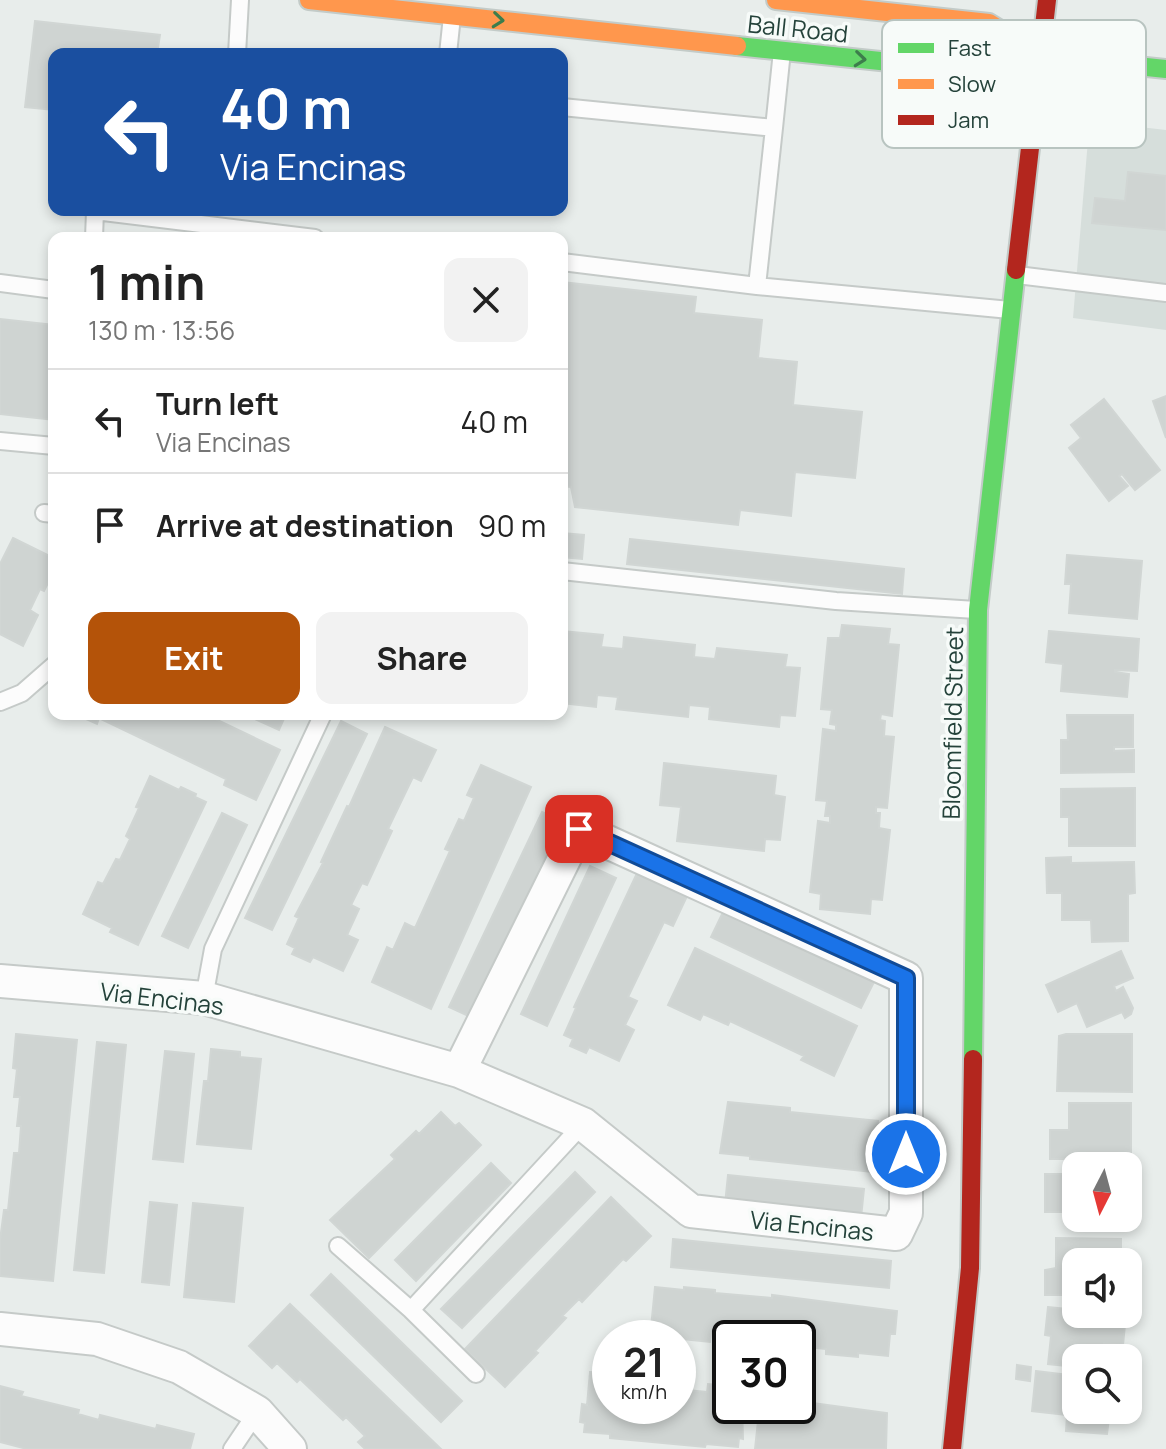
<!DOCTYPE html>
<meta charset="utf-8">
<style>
:root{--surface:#fff;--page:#f2f2f2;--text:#222;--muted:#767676;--line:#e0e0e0;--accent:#b45309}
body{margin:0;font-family:Manrope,sans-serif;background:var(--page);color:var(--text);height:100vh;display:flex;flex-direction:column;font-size:30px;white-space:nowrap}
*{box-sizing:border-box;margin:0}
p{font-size:26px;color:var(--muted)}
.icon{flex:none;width:44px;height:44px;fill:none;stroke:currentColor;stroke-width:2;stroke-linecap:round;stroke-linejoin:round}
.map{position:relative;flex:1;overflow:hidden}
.drawer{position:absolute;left:48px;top:232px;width:520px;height:488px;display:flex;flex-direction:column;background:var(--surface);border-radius:16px;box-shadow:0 4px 12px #0003}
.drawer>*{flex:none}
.guide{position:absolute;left:48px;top:48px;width:520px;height:168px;border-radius:16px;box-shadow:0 4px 12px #0003;background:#1a4fa0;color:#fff;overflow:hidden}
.needle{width:52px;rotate:186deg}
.controls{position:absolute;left:1062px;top:1152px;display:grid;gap:16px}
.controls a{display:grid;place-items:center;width:80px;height:80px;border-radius:16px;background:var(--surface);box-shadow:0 4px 12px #0003;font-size:40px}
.speed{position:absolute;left:592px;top:1320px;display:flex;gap:16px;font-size:40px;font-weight:700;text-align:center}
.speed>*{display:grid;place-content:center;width:104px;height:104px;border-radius:50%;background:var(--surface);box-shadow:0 4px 12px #0003;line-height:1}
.speed small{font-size:20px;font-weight:400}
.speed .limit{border:4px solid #111;border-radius:12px;background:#fff;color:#111}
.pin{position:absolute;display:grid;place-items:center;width:68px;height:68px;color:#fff;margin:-34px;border-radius:16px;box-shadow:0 4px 12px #0006}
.me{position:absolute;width:88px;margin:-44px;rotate:0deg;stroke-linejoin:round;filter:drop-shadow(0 0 6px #0008)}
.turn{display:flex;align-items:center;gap:28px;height:168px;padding:0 40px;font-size:36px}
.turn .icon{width:104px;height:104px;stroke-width:2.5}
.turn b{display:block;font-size:56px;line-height:68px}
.round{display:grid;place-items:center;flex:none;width:84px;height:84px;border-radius:16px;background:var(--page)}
.overview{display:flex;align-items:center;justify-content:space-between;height:136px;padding:0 40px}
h1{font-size:48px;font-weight:700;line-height:60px}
.primary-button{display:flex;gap:16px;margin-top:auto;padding:16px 40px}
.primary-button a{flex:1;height:92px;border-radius:16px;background:var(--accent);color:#fff;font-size:32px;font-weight:700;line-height:92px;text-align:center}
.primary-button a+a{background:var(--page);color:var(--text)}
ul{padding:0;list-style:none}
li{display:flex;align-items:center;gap:24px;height:104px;padding:0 40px;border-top:2px solid var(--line)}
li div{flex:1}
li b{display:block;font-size:30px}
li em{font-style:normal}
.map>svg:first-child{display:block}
.built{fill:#d6dedb}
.building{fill:#cfd4d2;stroke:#d1d6d4;stroke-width:2}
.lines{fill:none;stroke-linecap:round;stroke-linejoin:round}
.lane-casing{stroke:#c5cac8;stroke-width:20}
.street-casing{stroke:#c5cac8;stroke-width:36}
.fast-casing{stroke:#c3cbc8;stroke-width:22}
.slow-casing{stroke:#c3cbc8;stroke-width:22}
.jam-casing{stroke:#c3cbc8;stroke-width:22}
.lane{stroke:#fcfcfc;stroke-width:16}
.street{stroke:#fcfcfc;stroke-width:32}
.fast{stroke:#63d668;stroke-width:18}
.slow{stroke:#ff974d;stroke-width:18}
.jam{stroke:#b3261e;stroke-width:18}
.oneway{stroke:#3d7d4c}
.route-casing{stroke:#114b97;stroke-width:20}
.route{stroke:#1a73e8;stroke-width:14}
.labels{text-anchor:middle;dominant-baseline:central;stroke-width:7;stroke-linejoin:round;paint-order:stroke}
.street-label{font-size:24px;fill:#24423a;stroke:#f7fbf9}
.key{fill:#f7fbf9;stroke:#b8c4c0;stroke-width:2}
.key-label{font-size:22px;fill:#24423a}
</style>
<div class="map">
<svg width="1166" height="1449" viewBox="0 0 1166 1449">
<rect width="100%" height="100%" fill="#e8edeb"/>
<path class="built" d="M1114,124L1166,130V330L1073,318L1088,140Z"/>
<path class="building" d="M35,21L160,35L157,54H54V110L25,107Z
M1128,172L1166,176V230L1092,223L1095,198L1125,201Z
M562,282L696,297L694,313L762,320L758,358L797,362L793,405L862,412L855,478L795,472L791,516L740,510L738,525L575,507L571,487L562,486Z
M0,319L54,325V420L0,414Z
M1166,396V438L1153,401Z
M1104,399L1160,470L1135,490L1122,474L1119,476L1128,486L1109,501L1069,448L1081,438L1071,425Z
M562,533L584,535L582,559L562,557Z
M13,538L54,558V571L44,591L40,589L30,610L38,615L23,646L0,634V564Z
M630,539L904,569L902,594L627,564Z
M1067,555L1142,561L1137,619L1069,613L1071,584H1065Z
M842,625L890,629L888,644L899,645L892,716L881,714L880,720L885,721L884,736L894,737L887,808L876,807V813H880L879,828L890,830L882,900L871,899L870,914L820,909L821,894L810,892L818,821L830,823V816H825L827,801L816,800L823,729L836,731V725L830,724L832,710L821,709L828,638H840Z
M562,631L603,635L601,647L623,649L624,637L695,645L694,657L715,659L717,648L787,655L785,667L800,668L795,716L780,715L779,727L709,719L710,707L689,705L688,717L616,709L618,697L597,695L596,707L562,703Z
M1049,631L1139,639L1137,671L1115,670V672L1129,674L1127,697L1061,691L1063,664L1046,662Z
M75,714H205L280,750L256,800L224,785L226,779L99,718L97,724Z
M244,714H286L279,730Z
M1067,715H1133V747H1114V751L1134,750V772L1061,773V740H1068Z
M341,721L367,734L272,930L245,918Z
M385,727L436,750L421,781L413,777L388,829L392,831L367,885L362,883L351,905L359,909L347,935L358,940L343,971L313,957L310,962L292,954L295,948L287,944L299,918L295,916L323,863L321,862L347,806L349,807Z
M664,763L776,776L774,795L785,797L780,840L765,839L764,851L677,841L681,807L660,805Z
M481,765L531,787L431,1009L372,982L387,947L393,950L405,923L415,928L450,851L445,849L459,819L464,821L474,798L467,795Z
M150,776L179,790L181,787L196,794L195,797L206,802L138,945L110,932L112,928L83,914L98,882L103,884L116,859L120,860L130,839L126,836L139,808L136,807Z
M1135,788V846H1069V817H1061V789Z
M542,812L568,824L475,1019L449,1007Z
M222,813L247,825L188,948L162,936Z
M1071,857V863L1134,862L1135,893L1128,894V941L1092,942L1091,920H1062V893H1047L1046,858Z
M590,866L616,878L547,1026L521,1014Z
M638,871L688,894L673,926L664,922L628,997L637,1001L625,1025L634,1030L619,1061L589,1047L586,1053L570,1046L573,1039L564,1035L576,1008L574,1007Z
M724,910L874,982L861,1008L711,937Z
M695,948L857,1026L834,1076L801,1060L804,1056L730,1021L728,1025L703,1014L700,1020L668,1005Z
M1121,951L1133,978L1114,986L1116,991L1123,987L1133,1008L1131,1014L1125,1018L1122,1012L1087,1027L1077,1003L1058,1012L1046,985Z
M16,1034L77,1040L53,1281L0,1276V1240L4,1210H8L14,1153H19L21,1126H17L20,1097H14L17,1069L13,1068Z
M1066,1034H1132V1092L1057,1091L1059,1036Z
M97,1042L126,1045L104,1273L74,1270Z
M211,1049L240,1052V1057L261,1059L251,1149L197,1144L204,1081H208Z
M165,1051L194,1054L183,1162L153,1159Z
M728,1102L790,1108V1112L878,1121L872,1172L750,1159V1156L720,1153Z
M1069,1103H1131V1159H1050V1130H1069Z
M441,1112L455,1126L459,1123L481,1145L369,1258L330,1220L395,1159L391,1155L416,1131L419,1134Z
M491,1163L511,1183L416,1281L395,1260Z
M575,1172L595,1192L462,1328L441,1309Z
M1045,1174H1076V1212H1045Z
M728,1175L864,1189L861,1218L725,1204Z
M611,1197L651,1236L626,1261L623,1259L582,1302L579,1299L562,1316L566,1318L535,1351L538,1353L505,1387L465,1349Z
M150,1202L177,1205L169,1285L142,1282Z
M193,1203L243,1208L234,1302L184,1297Z
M1082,1218H1121V1229H1082Z
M1056,1238L1121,1239V1262H1076V1295H1045V1270L1056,1268Z
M673,1239L891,1261L889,1288L671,1267Z
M331,1274L462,1401L441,1422L311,1295Z
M655,1287L684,1290V1287L715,1290V1293L772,1298V1295L897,1311L895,1334H890L888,1356L858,1353V1357L826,1354V1349L798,1346V1338H761L711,1333L710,1342L682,1339L681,1347L678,1346V1338H650Z
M290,1304L441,1449H365L358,1442L365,1436L346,1417L343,1420L300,1379L297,1382L277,1363L272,1368L249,1346Z
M1048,1307L1076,1310V1314L1126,1315L1123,1345L1104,1343L1103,1347L1116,1348L1115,1358H1076V1367L1048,1364L1051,1336L1045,1335Z
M1017,1365L1031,1367L1030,1381L1016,1379Z
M1036,1371L1076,1376V1410H1118L1110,1411L1107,1434L1066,1431L1067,1415L1032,1411Z
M590,1372L610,1374V1406H678V1389L707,1392L708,1384L730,1386V1406H742L743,1439L739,1438L738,1447L706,1444L705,1447L610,1438V1434L584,1432L585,1423L580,1422L582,1404L587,1405Z
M0,1386L23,1392L21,1396L79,1410L78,1414L99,1420L100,1415L156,1429L157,1425L194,1434L190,1449H27L0,1442Z
M798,1401L887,1413L886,1449H755L758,1421H762L764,1406H798Z"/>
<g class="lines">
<defs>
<path id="lane" d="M237,54L240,0
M448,54L452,16
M562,107L774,128L757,286L562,262
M774,128L782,51
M94,238L95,211L315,238
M1017,275L1166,293
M0,283L54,290
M757,286L1010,310
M0,441L54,446
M44,513L54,514
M562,571L836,601L976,610
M0,702L22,693L54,665
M204,998L213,949L323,714
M338,1246L411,1310
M476,1374L411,1310L583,1124
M232,1449L257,1412"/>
<path id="street" d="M0,981L204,998L459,1071L583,1124L691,1211L896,1234L906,1213V978L579,829L459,1071
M0,1329L97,1339L179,1367L257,1412L290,1449"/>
<path id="fast" d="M737,46L985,72L1042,56L1166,69
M973,1059L978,610L1016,270"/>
<path id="slow" d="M309,0L737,46
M776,0L989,23L1042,56"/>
<path id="jam" d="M1016,270L1047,0
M952,1449L970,1268L973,1059"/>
</defs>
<use href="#lane" class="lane-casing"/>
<use href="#street" class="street-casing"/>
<use href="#fast" class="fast-casing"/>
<use href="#slow" class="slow-casing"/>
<use href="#jam" class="jam-casing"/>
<use href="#lane" class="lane"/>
<use href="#street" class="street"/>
<use href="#fast" class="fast"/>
<use href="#slow" class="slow"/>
<use href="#jam" class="jam"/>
</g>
<defs><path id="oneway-chevron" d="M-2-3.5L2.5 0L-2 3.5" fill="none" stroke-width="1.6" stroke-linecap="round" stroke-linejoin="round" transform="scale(2)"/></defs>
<g class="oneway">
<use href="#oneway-chevron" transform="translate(498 20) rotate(6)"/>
<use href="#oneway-chevron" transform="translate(860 59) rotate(6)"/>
</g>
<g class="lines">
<defs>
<path id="route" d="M579,829L906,978V1154"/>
</defs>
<use href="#route" class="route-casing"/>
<use href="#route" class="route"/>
</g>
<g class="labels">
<g class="street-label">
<text transform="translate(798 28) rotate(6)">Ball Road</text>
<text transform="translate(952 723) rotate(-89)">Bloomfield Street</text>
<text transform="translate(162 998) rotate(7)">Via Encinas</text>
<text transform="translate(812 1225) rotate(6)">Via Encinas</text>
</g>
</g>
<rect x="882" y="20" width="264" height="128" rx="12" class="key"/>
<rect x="898" y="43" width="36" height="10" fill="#63d668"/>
<rect x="898" y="79" width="36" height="10" fill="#ff974d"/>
<rect x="898" y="115" width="36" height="10" fill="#b3261e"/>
<g class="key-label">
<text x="948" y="56">Fast</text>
<text x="948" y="92">Slow</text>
<text x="948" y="128">Jam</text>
</g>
</svg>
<div class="controls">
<a><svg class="needle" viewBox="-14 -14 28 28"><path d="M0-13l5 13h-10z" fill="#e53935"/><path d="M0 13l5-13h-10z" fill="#767676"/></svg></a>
<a><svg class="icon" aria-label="sound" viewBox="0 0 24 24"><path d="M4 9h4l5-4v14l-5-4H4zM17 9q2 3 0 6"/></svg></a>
<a><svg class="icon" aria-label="search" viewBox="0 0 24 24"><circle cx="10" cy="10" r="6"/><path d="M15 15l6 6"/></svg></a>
</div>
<div class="speed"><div>21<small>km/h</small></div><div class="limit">30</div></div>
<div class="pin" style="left:579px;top:829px;background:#d93025"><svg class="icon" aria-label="arrive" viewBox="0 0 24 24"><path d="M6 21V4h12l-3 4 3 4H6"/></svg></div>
<svg class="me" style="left:906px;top:1154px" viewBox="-20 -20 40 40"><circle r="17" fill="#1a73e8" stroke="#fff" stroke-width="3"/><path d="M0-11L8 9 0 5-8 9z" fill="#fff"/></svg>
<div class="guide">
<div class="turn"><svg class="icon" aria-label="left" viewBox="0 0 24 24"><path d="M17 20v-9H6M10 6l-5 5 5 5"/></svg><div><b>40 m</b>Via Encinas</div></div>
</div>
<section class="drawer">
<div class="overview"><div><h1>1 min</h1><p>130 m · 13:56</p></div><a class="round"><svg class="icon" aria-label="close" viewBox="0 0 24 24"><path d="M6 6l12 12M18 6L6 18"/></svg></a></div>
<ul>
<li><svg class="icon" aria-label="left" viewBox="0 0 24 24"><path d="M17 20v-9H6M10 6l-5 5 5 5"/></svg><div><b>Turn left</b><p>Via Encinas</p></div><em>40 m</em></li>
<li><svg class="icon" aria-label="arrive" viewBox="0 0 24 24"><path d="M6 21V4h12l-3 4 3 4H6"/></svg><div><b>Arrive at destination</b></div><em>90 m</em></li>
</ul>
<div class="primary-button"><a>Exit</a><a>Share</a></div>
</section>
</div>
